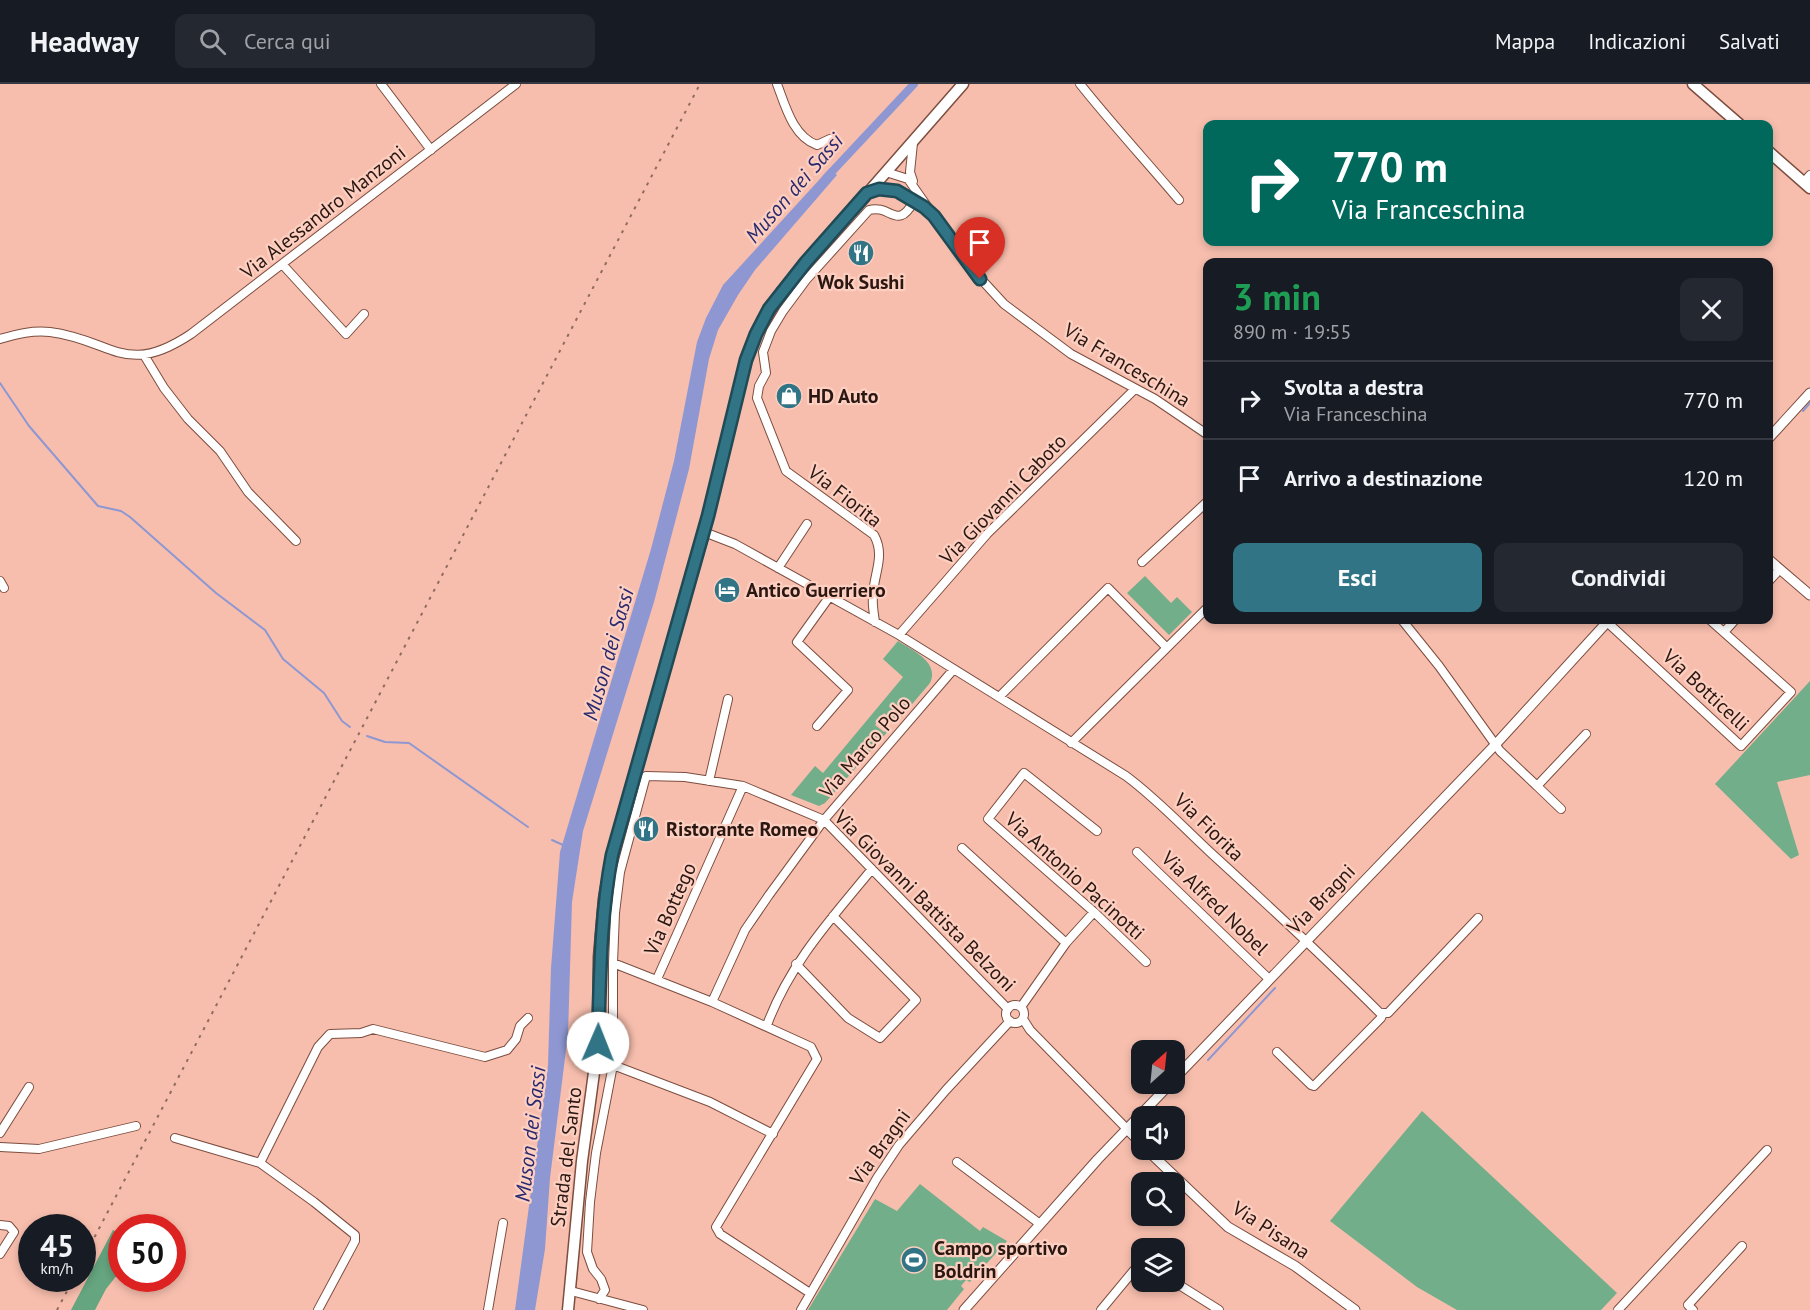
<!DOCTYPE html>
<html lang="it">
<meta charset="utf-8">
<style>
:root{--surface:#171b24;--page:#242831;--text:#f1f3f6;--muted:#9ea1a6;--line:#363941;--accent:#317485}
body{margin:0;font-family:"PT Sans",sans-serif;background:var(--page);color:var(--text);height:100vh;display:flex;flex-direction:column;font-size:22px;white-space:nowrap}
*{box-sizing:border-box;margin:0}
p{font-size:20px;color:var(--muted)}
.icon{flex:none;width:33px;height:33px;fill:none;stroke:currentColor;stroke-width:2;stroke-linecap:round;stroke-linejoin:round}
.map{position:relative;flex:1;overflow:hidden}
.drawer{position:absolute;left:1203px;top:174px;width:570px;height:366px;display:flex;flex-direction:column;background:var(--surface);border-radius:12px;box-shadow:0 3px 9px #0003}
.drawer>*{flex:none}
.banner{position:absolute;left:1203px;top:36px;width:570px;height:126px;border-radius:12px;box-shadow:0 3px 9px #0003;background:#00695c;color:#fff;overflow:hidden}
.needle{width:39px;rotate:27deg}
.controls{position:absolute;left:1131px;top:956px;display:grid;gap:12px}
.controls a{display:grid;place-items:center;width:54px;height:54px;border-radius:12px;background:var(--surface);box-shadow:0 3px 9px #0003;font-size:30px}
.speed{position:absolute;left:18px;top:1130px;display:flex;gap:12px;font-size:30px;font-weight:700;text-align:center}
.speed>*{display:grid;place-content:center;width:78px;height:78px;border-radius:50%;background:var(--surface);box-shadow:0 3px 9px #0003;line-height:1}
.speed small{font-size:15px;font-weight:400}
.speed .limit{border:9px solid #d22;background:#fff;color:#111}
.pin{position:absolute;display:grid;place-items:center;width:51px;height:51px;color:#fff;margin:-62px -26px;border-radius:50% 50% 50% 0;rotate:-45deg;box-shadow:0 0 6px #0007}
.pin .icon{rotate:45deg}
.me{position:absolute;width:66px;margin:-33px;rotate:1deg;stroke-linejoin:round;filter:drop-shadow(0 0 4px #0008)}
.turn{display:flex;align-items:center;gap:21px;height:126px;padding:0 30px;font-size:27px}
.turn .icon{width:78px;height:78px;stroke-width:2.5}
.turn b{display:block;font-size:42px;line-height:51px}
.round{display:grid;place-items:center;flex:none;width:63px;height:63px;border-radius:12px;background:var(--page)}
.summary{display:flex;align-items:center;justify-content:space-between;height:102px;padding:0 30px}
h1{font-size:36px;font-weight:800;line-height:45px;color:#1e9e55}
.primary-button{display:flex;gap:12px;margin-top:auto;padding:12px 30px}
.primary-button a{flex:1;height:69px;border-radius:12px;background:var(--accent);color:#fff;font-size:24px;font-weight:800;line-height:69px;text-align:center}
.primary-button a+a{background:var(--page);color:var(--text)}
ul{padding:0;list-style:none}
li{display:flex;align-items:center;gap:18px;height:78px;padding:0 30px;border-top:2px solid var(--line)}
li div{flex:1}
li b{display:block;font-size:22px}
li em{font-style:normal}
header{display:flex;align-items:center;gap:36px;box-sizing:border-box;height:84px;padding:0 30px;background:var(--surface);border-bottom:2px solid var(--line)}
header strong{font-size:28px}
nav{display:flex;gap:33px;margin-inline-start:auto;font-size:21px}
.search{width:420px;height:54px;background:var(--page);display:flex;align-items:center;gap:15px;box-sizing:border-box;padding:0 21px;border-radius:12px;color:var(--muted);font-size:22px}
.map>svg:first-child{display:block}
.green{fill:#72ae8a}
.forest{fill:#65a57f}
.water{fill:#8e97d2}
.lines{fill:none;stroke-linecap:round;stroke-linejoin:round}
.stream{stroke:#8e97d2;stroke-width:2}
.canal{stroke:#8e97d2;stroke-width:8}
.minor-casing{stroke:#7d4d3f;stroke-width:10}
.tertiary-casing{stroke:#7d4d3f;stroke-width:11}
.secondary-casing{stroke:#7d4d3f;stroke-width:13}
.minor{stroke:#fff;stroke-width:8}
.tertiary{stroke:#fff;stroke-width:9}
.secondary{stroke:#fff;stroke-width:10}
.rail{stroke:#926b60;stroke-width:2;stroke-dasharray:3 6;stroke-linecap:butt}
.route-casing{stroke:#204b56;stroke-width:15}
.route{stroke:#317485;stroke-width:10}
.labels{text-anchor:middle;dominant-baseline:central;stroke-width:4.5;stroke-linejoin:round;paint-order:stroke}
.street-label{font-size:20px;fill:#2b1711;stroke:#fdcfc1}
.poi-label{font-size:20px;font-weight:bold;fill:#2b1711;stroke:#fdcfc1;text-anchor:start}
.water-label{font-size:21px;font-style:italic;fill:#28296e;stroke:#fdcfc1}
</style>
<header>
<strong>Headway</strong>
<div class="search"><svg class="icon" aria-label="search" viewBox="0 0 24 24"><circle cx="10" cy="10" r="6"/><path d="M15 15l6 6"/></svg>Cerca qui</div>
<nav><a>Mappa</a><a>Indicazioni</a><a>Salvati</a></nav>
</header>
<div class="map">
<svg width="1810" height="1226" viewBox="0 0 1810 1226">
<rect width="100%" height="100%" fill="#f7bead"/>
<path class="green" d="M1145,492L1171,519L1177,513L1192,528L1169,551L1127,509Z
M898,557C912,566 940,578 930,599L896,639L884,629L875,641L884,648L888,644L889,646L825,719L819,722L791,711L815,682L823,689L903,593L883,575Z
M1810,597V691L1777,698L1799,771L1791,775L1715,700Z
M1422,1027L1617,1209L1601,1226H1457L1417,1203L1330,1137Z
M920,1100L980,1147L983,1143L1007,1157L970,1198L966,1196L961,1202L964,1205L947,1226H808L875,1115L897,1127Z"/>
<path class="forest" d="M113,1146L121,1150V1186L106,1205L95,1226H71Z"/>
<path class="water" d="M830,84L837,91L755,186L738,211L718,246L709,275L689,385L654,518L583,747L572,818L568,950L550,1094L545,1165L535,1226H515L548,981L551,884L560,768L651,465L674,377L697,258L706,234L723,201Z"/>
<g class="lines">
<path class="stream" d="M0,299L29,342L98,422L121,427L130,433L216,509L265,546L283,575L324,609L342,637L350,643
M1803,327L1810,319
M367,652L385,658L409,659L528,743
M552,756L563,761
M1208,976L1275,904"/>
<path class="canal" d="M826,94L914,0"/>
<defs>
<path id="minor" d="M381,0L431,66
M777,0C785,21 793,53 817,61L830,55
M1080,0C1112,40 1146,77 1179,116
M913,59L910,88L913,97
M886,88L908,95L969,182L1004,220L1071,270L1155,315L1208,351
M1804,98L1810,91
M869,109C891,102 912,111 928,127
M282,180L346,250L364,230
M0,255C17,250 33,246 50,248C113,256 125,294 191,250L516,0
M144,271L164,304L188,335L220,367L248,408L296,457
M704,448L735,460L899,551L1126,692C1157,715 1183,743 1211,769C1268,821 1325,874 1380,929H1388L1478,834
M1142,478L1208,417
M778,484L807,440
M0,497L4,504
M1768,498L1780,485
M1402,536L1439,582L1500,667L1537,702L1586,650
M875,538C874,530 872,521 873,513C873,490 886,473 874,451L786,387L757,314L759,302L766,289L763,268L771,247L783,227L806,196L869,126C891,120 897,148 914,117
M1607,538L1741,662L1791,608L1710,536
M1724,548L1735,536
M899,551L987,450L1135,305
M999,613L1108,504L1166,563
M817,642L848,606L797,558L830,512
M1071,659L1208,523
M709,697L728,615
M1537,702L1561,725
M1097,747L1024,689L988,735L1094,828L1146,878
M962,764L1066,859
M1137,768L1269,895
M613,879L712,918L811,963L817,975L716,1143L720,1150L810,1209
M796,880L848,934L880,954L916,916L833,832
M657,895L743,702
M712,918L745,846L769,811L824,736L953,586
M1006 930a9 9 0 1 1 18 0a9 9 0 1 1-18 0Z
M1021,923L1066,859L1094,828
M1023,935L1030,946L1126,1044
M767,941C790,879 831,835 872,785
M1277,968L1311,1001L1314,1002L1381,934L1383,929
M613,981L710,1018L773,1050
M0,1049L29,1003
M175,1054L260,1079L314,1118L355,1151V1157L318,1226
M0,1063L39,1065L136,1042
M957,1078L1040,1140
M260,1079L318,963L330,950L361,949L373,945L485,973L507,966L516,955L520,942L528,934
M0,1141L9,1142L14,1148L0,1170
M1173,1197L1219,1226
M571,1207L643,1226
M599,1215L605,1206L601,1195L593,1185L587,1168L590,1118L596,1069L613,981V879L615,829L620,788L646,692L685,693L743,702L824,736L1008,925
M488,1226L503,1139
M801,1226L877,1094L899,1061L946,1006L1010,937
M1101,1226L1135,1185L1142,1184
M1618,1226L1767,1066
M1693,1226L1688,1221L1742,1162"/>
<path id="tertiary" d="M1768,355L1810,309
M1768,475L1810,511
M1174,995L1495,661L1609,536
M1126,1044L1142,1060
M1146,1065L1228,1143L1295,1182L1355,1226
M964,1226L1098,1075L1171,999"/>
<path id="secondary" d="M1693,0L1739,40
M1768,67L1810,104
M568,1226L582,1077L598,959L599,873L604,815L612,771L704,448L746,276L756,250L782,207L963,0"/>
</defs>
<use href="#minor" class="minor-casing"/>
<use href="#tertiary" class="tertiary-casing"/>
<use href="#secondary" class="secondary-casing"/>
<use href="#minor" class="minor"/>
<use href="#tertiary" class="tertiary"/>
<use href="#secondary" class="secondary"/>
<path class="rail" d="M82,1177L700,0
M57,1226L74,1194"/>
</g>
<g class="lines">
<defs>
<path id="route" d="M598,959C600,895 600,834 612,771L708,432L746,276L756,250L769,225L806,178L867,109L879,105L897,107L924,123L934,132L980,195"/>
</defs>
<use href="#route" class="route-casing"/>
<use href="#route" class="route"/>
</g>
<defs>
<symbol id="restaurant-disc" viewBox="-11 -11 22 22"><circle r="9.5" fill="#317485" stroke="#fdcfc1"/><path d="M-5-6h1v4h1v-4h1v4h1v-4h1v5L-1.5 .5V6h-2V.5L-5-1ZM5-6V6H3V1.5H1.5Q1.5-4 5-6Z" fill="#fff"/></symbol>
<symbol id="shop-disc" viewBox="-11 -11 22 22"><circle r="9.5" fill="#317485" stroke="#fdcfc1"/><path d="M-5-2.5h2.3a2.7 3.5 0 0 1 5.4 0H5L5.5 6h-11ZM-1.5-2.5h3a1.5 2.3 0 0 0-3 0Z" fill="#fff"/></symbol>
<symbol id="hotel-disc" viewBox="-11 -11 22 22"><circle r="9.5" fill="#317485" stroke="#fdcfc1"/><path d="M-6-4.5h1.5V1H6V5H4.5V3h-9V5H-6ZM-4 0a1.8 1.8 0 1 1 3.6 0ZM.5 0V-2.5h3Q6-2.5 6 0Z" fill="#fff"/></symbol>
<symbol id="stadium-disc" viewBox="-11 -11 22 22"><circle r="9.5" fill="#317485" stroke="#fdcfc1"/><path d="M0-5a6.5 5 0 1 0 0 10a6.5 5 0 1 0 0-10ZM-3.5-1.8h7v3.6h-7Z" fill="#fff"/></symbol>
</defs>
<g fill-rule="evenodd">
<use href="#restaurant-disc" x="846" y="154" width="30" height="30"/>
<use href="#shop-disc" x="774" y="297" width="30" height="30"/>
<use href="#hotel-disc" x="712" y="491" width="30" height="30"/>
<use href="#restaurant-disc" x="631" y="730" width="30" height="30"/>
<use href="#stadium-disc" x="899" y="1161" width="30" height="30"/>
</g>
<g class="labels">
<g class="street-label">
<text transform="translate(323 128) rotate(-38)">Via Alessandro Manzoni</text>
<text transform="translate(1127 281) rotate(31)">Via Franceschina</text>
<text transform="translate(845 412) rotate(38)">Via Fiorita</text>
<text transform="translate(1003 415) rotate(-46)">Via Giovanni Caboto</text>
<text transform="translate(1706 606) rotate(43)">Via Botticelli</text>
<text transform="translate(865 663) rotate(-49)">Via Marco Polo</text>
<text transform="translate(1209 743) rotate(44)">Via Fiorita</text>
<text transform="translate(1075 792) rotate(42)">Via Antonio Pacinotti</text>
<text transform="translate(1321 815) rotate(-46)">Via Bragni</text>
<text transform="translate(925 817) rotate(45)">Via Giovanni Battista Belzoni</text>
<text transform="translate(1215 819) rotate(44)">Via Alfred Nobel</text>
<text transform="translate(670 825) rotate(-66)">Via Bottego</text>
<text transform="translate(880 1063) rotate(-54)">Via Bragni</text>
<text transform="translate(566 1073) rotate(-83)">Strada del Santo</text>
<text transform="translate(1271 1146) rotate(33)">Via Pisana</text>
</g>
<g class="poi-label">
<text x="861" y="198" text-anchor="middle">Wok Sushi</text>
<text x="808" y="312">HD Auto</text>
<text x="746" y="506">Antico Guerriero</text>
<text x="666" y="745">Ristorante Romeo</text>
<text x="934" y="1164">Campo sportivo<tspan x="934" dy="23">Boldrin</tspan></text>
</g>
<g class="water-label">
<text transform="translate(794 104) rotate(-49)">Muson dei Sassi</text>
<text transform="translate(608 570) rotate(-74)">Muson dei Sassi</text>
<text transform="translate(530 1050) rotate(-83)">Muson dei Sassi</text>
</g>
</g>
</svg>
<div class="controls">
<a><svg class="needle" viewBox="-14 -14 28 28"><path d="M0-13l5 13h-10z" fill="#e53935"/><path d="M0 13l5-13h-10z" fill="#9ea1a6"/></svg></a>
<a><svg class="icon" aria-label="sound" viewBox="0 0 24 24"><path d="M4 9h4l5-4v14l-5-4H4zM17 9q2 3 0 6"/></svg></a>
<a><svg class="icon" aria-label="search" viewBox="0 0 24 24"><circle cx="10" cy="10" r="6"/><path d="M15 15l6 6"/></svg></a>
<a><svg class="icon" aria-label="layers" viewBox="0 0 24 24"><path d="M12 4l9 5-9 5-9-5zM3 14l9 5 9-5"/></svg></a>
</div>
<div class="speed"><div>45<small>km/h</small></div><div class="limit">50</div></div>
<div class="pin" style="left:980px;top:195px;background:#d93025"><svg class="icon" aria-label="arrive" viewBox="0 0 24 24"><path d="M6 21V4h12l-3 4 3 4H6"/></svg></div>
<svg class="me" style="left:598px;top:959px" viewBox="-20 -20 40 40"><circle r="19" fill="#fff"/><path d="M0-13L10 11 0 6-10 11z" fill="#317485"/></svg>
<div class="banner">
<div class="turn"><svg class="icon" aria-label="right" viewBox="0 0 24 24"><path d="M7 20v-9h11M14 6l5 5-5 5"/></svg><div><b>770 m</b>Via Franceschina</div></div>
</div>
<section class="drawer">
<div class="summary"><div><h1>3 min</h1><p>890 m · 19:55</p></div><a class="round"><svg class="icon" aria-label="close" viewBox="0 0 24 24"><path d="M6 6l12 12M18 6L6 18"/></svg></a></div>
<ul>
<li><svg class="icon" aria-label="right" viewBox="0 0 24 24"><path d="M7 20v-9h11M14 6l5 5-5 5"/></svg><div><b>Svolta a destra</b><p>Via Franceschina</p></div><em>770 m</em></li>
<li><svg class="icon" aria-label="arrive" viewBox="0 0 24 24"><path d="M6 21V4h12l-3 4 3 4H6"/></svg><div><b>Arrivo a destinazione</b></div><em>120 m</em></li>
</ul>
<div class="primary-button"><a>Esci</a><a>Condividi</a></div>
</section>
</div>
